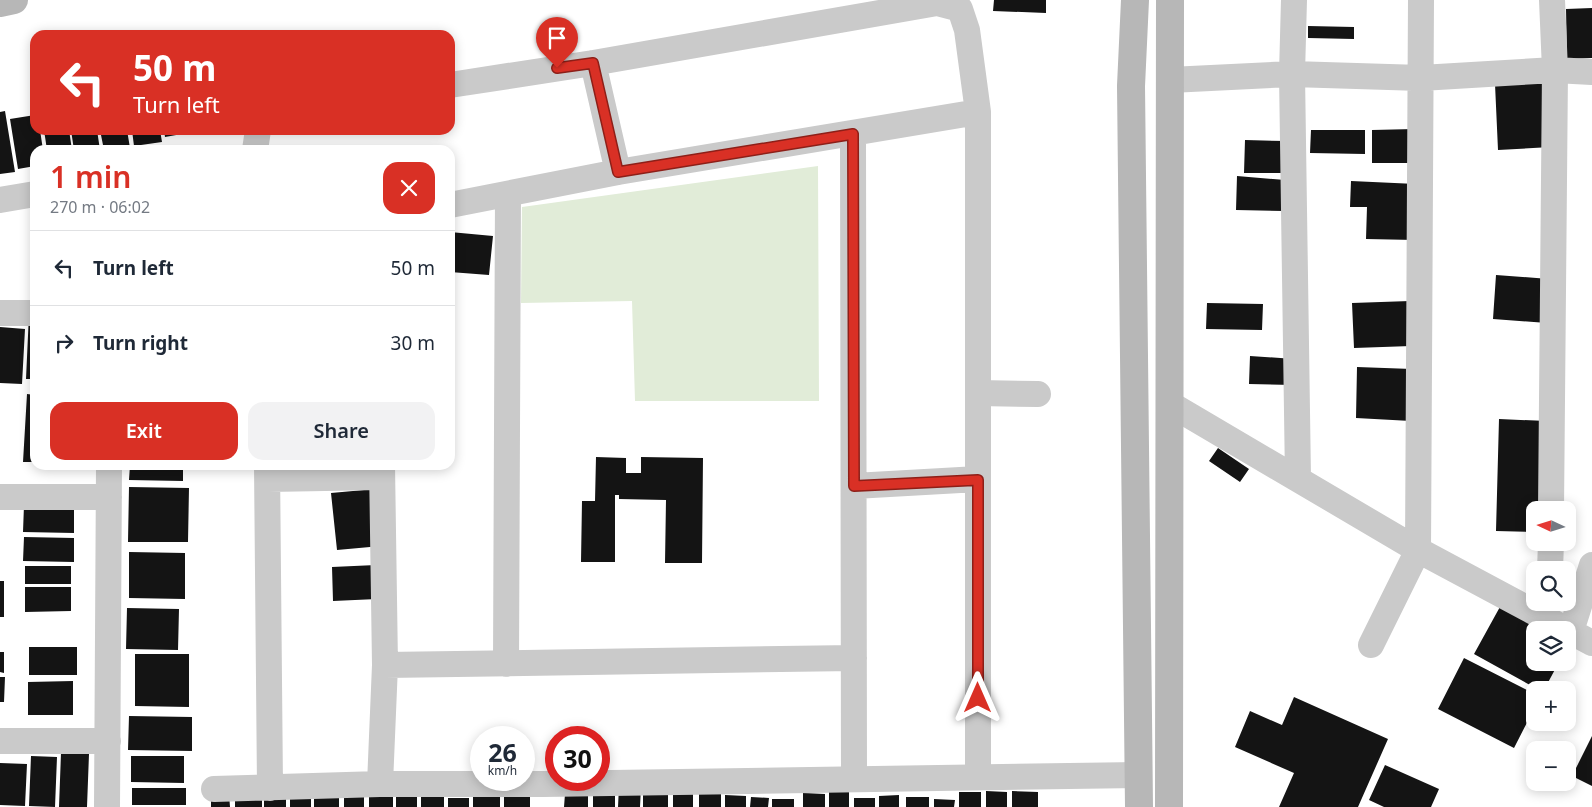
<!DOCTYPE html>
<meta charset="utf-8">
<style>
:root{--surface:#fff;--page:#f2f2f3;--text:#1f2937;--muted:#747a83;--line:#e0e1e3;--accent:#d93025}
body{margin:0;font-family:"Noto Sans",sans-serif;background:var(--page);color:var(--text);height:100vh;display:flex;flex-direction:column;font-size:19px;white-space:nowrap}
*{box-sizing:border-box;margin:0}
p{font-size:16px;color:var(--muted)}
.icon{flex:none;width:28px;height:28px;fill:none;stroke:currentColor;stroke-width:2;stroke-linecap:round;stroke-linejoin:round}
.map{position:relative;flex:1;overflow:hidden}
.details{position:absolute;left:30px;top:145px;width:425px;height:325px;display:flex;flex-direction:column;background:var(--surface);border-radius:15px;box-shadow:0 2px 12px #0003}
.details>*{flex:none}
.banner{position:absolute;left:30px;top:30px;width:425px;height:105px;border-radius:15px;box-shadow:0 2px 12px #0003;background:#d93025;color:#fff;overflow:hidden}
.needle{width:32px;rotate:274deg}
.fabs{position:absolute;left:1526px;top:501px;display:grid;gap:10px}
.fabs a{display:grid;place-items:center;width:50px;height:50px;border-radius:10px;background:var(--surface);box-shadow:0 2px 12px #0003;font-size:25px}
.speed{position:absolute;left:470px;top:726px;display:flex;gap:10px;font-size:25px;font-weight:700;text-align:center}
.speed>*{display:grid;place-content:center;width:65px;height:65px;border-radius:50%;background:var(--surface);box-shadow:0 2px 12px #0003;line-height:1}
.speed small{font-size:12px;font-weight:400}
.speed .limit{border:8px solid #d22;background:#fff;color:#111}
.pin{position:absolute;display:grid;place-items:center;width:42px;height:42px;color:#fff;margin:-51px -21px;border-radius:50% 50% 50% 0;rotate:-45deg;box-shadow:0 0 5px #0007}
.pin .icon{rotate:45deg}
.me{position:absolute;width:55px;margin:-28px;rotate:0deg;stroke-linejoin:round;filter:drop-shadow(0 0 4px #0008)}
.turn{display:flex;align-items:center;gap:18px;height:105px;padding:0 20px;font-size:22px}
.turn .icon{width:65px;height:65px;stroke-width:2.5}
.turn b{display:block;font-size:35px;line-height:42px}
.round{display:grid;place-items:center;flex:none;width:52px;height:52px;border-radius:15px;background:var(--page)}
.head{display:flex;align-items:center;justify-content:space-between;height:85px;padding:0 20px}
h1{font-size:30px;font-weight:600;line-height:38px;color:var(--accent)}
.primary-button{display:flex;gap:10px;margin-top:auto;padding:10px 20px}
.primary-button a{flex:1;height:58px;border-radius:15px;background:var(--accent);color:#fff;font-size:20px;font-weight:600;line-height:58px;text-align:center}
.primary-button a+a{background:var(--page);color:var(--text)}
ul{padding:0;list-style:none}
li{display:flex;align-items:center;gap:15px;height:75px;padding:0 20px;border-top:1px solid var(--line)}
li div{flex:1}
li b{display:block;font-size:19px}
li em{font-style:normal}
.map>svg:first-child{display:block}
.green{fill:#e1ecd8}
.building{fill:#141414}
.lines{fill:none;stroke-linecap:round;stroke-linejoin:round}
.street{stroke:#cacaca;stroke-width:26}
.secondary{stroke:#b7b7b7;stroke-width:28}
.route-casing{stroke:#8d1f18;stroke-width:12}
.route{stroke:#d93025;stroke-width:9}
</style>
<div class="map">
<svg width="1592" height="807" viewBox="0 0 1592 807">
<rect width="100%" height="100%" fill="#fff"/>
<path class="green" d="M818,166L819,401H635L632,301L521,303L522,207Z"/>
<path class="building" d="M994,0H1046V13L993,11Z
M1592,8V58L1567,59L1566,9Z
M1308,26L1354,27V39L1308,38Z
M1548,81L1551,147L1498,150L1495,84Z
M5,111L15,172L0,174V112Z
M35,115V130H40L43,150H35V166L18,169L10,119Z
M1414,129L1415,163H1372V130Z
M44,130H69L72,150H47Z
M71,130H97L100,150H74Z
M100,130H127L130,148L104,150Z
M132,130H160L162,142L134,146Z
M164,130H193V132L165,137Z
M1311,130H1365V154L1310,153Z
M1245,140L1285,141V173H1244Z
M1237,176L1285,180L1284,211L1236,210Z
M1351,181L1416,184L1415,240L1366,239L1367,207H1350Z
M450,232L493,236L489,275L450,272Z
M1496,275L1549,279L1547,323L1493,319Z
M1410,301L1411,346L1354,348L1352,303Z
M1207,303L1263,304L1262,330L1206,329Z
M29,314L35,315V379H26Z
M0,327L25,329L22,384L0,383Z
M1250,356L1294,359L1293,385L1249,384Z
M1357,367L1412,369L1411,421L1356,418Z
M27,394L35,395V462H23Z
M1499,419L1547,421V510H1535V532L1496,531Z
M1218,448L1249,469L1240,482L1209,461Z
M596,457L626,458V473H641V457L703,458L702,563H665L666,500L619,499V495H615V562H581L582,501H595Z
M130,465H183V481L129,480Z
M129,487L189,488L188,542H128Z
M375,489L381,546L337,550L331,493Z
M24,505L74,506V533L23,532Z
M24,537L74,538V562L23,561Z
M129,552L185,553V599L129,598Z
M376,565L377,599L333,601L332,567Z
M25,566H71V584H25Z
M0,581H4V617H0Z
M25,587H71V611L25,612Z
M1501,605L1545,630H1535V662H1559L1544,690H1539L1474,654Z
M127,608L179,609L178,650L126,649Z
M29,647H77V675H29Z
M0,652H4V673L0,672Z
M135,654H189V707L135,706Z
M1464,658L1535,694V707L1514,748L1438,709Z
M0,677H5L4,702H0Z
M73,681V715H28V682Z
M1294,697L1388,739L1358,807H1279L1294,773L1235,747L1250,711L1282,725Z
M129,716L192,717V751L128,750Z
M1592,736V786L1572,776Z
M61,753L89,754L87,807H59Z
M31,756L57,757L55,807L29,806Z
M131,756H184V783L131,782Z
M0,763L27,764L25,806L0,805Z
M1385,765L1439,789L1431,807H1384L1369,800Z
M619,786L641,787L640,807H618Z
M593,787H615V807H593Z
M132,788H186V805H132Z
M643,789H668V807H643Z
M673,789H693V807H673Z
M235,791H262V807H235Z
M829,791H849V807H829Z
M986,791L1007,792V807H986Z
M1012,791L1038,792V807H1012Z
M959,792H981V807H959Z
M264,793H286V807H264Z
M290,793H311V807H290Z
M699,793L721,794V807H699Z
M803,793L825,794V807H803Z
M229,794L230,807H211V795Z
M344,794H364V807H344Z
M369,794H393V807H369Z
M504,794H530V807H504Z
M565,794H588V807H564Z
M421,795H444V807H421Z
M725,795L746,796V807H725Z
M899,795V807H879V796Z
M314,796H339V807H314Z
M473,796H500V807H473Z
M396,797H417V807H396Z
M751,797L769,798L768,807H750Z
M906,797H929V807H906Z
M448,798H469V807H448Z
M854,798H875V807H854Z
M772,799H794V807H772Z
M934,799L955,800L954,807H934Z"/>
<g class="lines">
<path class="street" d="M1294,0L1292,74L1298,479
M593,63L618,172
M1170,80L1292,74L1421,78L1555,70L1592,72
M450,85L593,63L937,3L960,9L967,30L978,112V777
M853,134L854,779
M255,150L258,130
M0,200L35,194
M450,205L618,172L978,112
M0,313H35
M978,393L1038,394
M1170,404L1418,550L1592,643
M267,465L270,788
M268,479L382,477
M854,486L978,479
M0,497H109
M1551,510L1555,70L1552,0
M1550,570L1551,542
M1571,631L1592,565
M1371,645L1418,550L1421,0
M506,664L508,194
M385,665L854,658
M0,741H108
M380,784L385,665L382,465
M214,789L380,784H543L1139,775
M107,807L109,465"/>
<path class="secondary" d="M1135,0L1131,86L1139,807
M0,3L14,0
M1169,807L1170,0"/>
</g>
<g class="lines">
<defs>
<path id="route" d="M557,68L593,63L618,172L853,134L854,486L978,480V698"/>
</defs>
<use href="#route" class="route-casing"/>
<use href="#route" class="route"/>
</g>
</svg>
<div class="fabs">
<a><svg class="needle" viewBox="-14 -14 28 28"><path d="M0-13l5 13h-10z" fill="#e53935"/><path d="M0 13l5-13h-10z" fill="#747a83"/></svg></a>
<a><svg class="icon" aria-label="search" viewBox="0 0 24 24"><circle cx="10" cy="10" r="6"/><path d="M15 15l6 6"/></svg></a>
<a><svg class="icon" aria-label="layers" viewBox="0 0 24 24"><path d="M12 4l9 5-9 5-9-5zM3 14l9 5 9-5"/></svg></a>
<a>+</a>
<a>−</a>
</div>
<div class="speed"><div>26<small>km/h</small></div><div class="limit">30</div></div>
<div class="pin" style="left:557px;top:68px;background:#d93025"><svg class="icon" aria-label="arrive" viewBox="0 0 24 24"><path d="M6 21V4h12l-3 4 3 4H6"/></svg></div>
<svg class="me" style="left:978px;top:698px" viewBox="-20 -20 40 40"><path d="M0-17L14 15 0 8-14 15z" fill="#d93025" stroke="#fff" stroke-width="4"/></svg>
<div class="banner">
<div class="turn"><svg class="icon" aria-label="left" viewBox="0 0 24 24"><path d="M17 20v-9H6M10 6l-5 5 5 5"/></svg><div><b>50 m</b>Turn left</div></div>
</div>
<section class="details">
<div class="head"><div><h1>1 min</h1><p>270 m · 06:02</p></div><a class="round" style="background:#d93025;color:#fff"><svg class="icon" aria-label="close" viewBox="0 0 24 24"><path d="M6 6l12 12M18 6L6 18"/></svg></a></div>
<ul>
<li><svg class="icon" aria-label="left" viewBox="0 0 24 24"><path d="M17 20v-9H6M10 6l-5 5 5 5"/></svg><div><b>Turn left</b></div><em>50 m</em></li>
<li><svg class="icon" aria-label="right" viewBox="0 0 24 24"><path d="M7 20v-9h11M14 6l5 5-5 5"/></svg><div><b>Turn right</b></div><em>30 m</em></li>
</ul>
<div class="primary-button"><a>Exit</a><a>Share</a></div>
</section>
</div>
